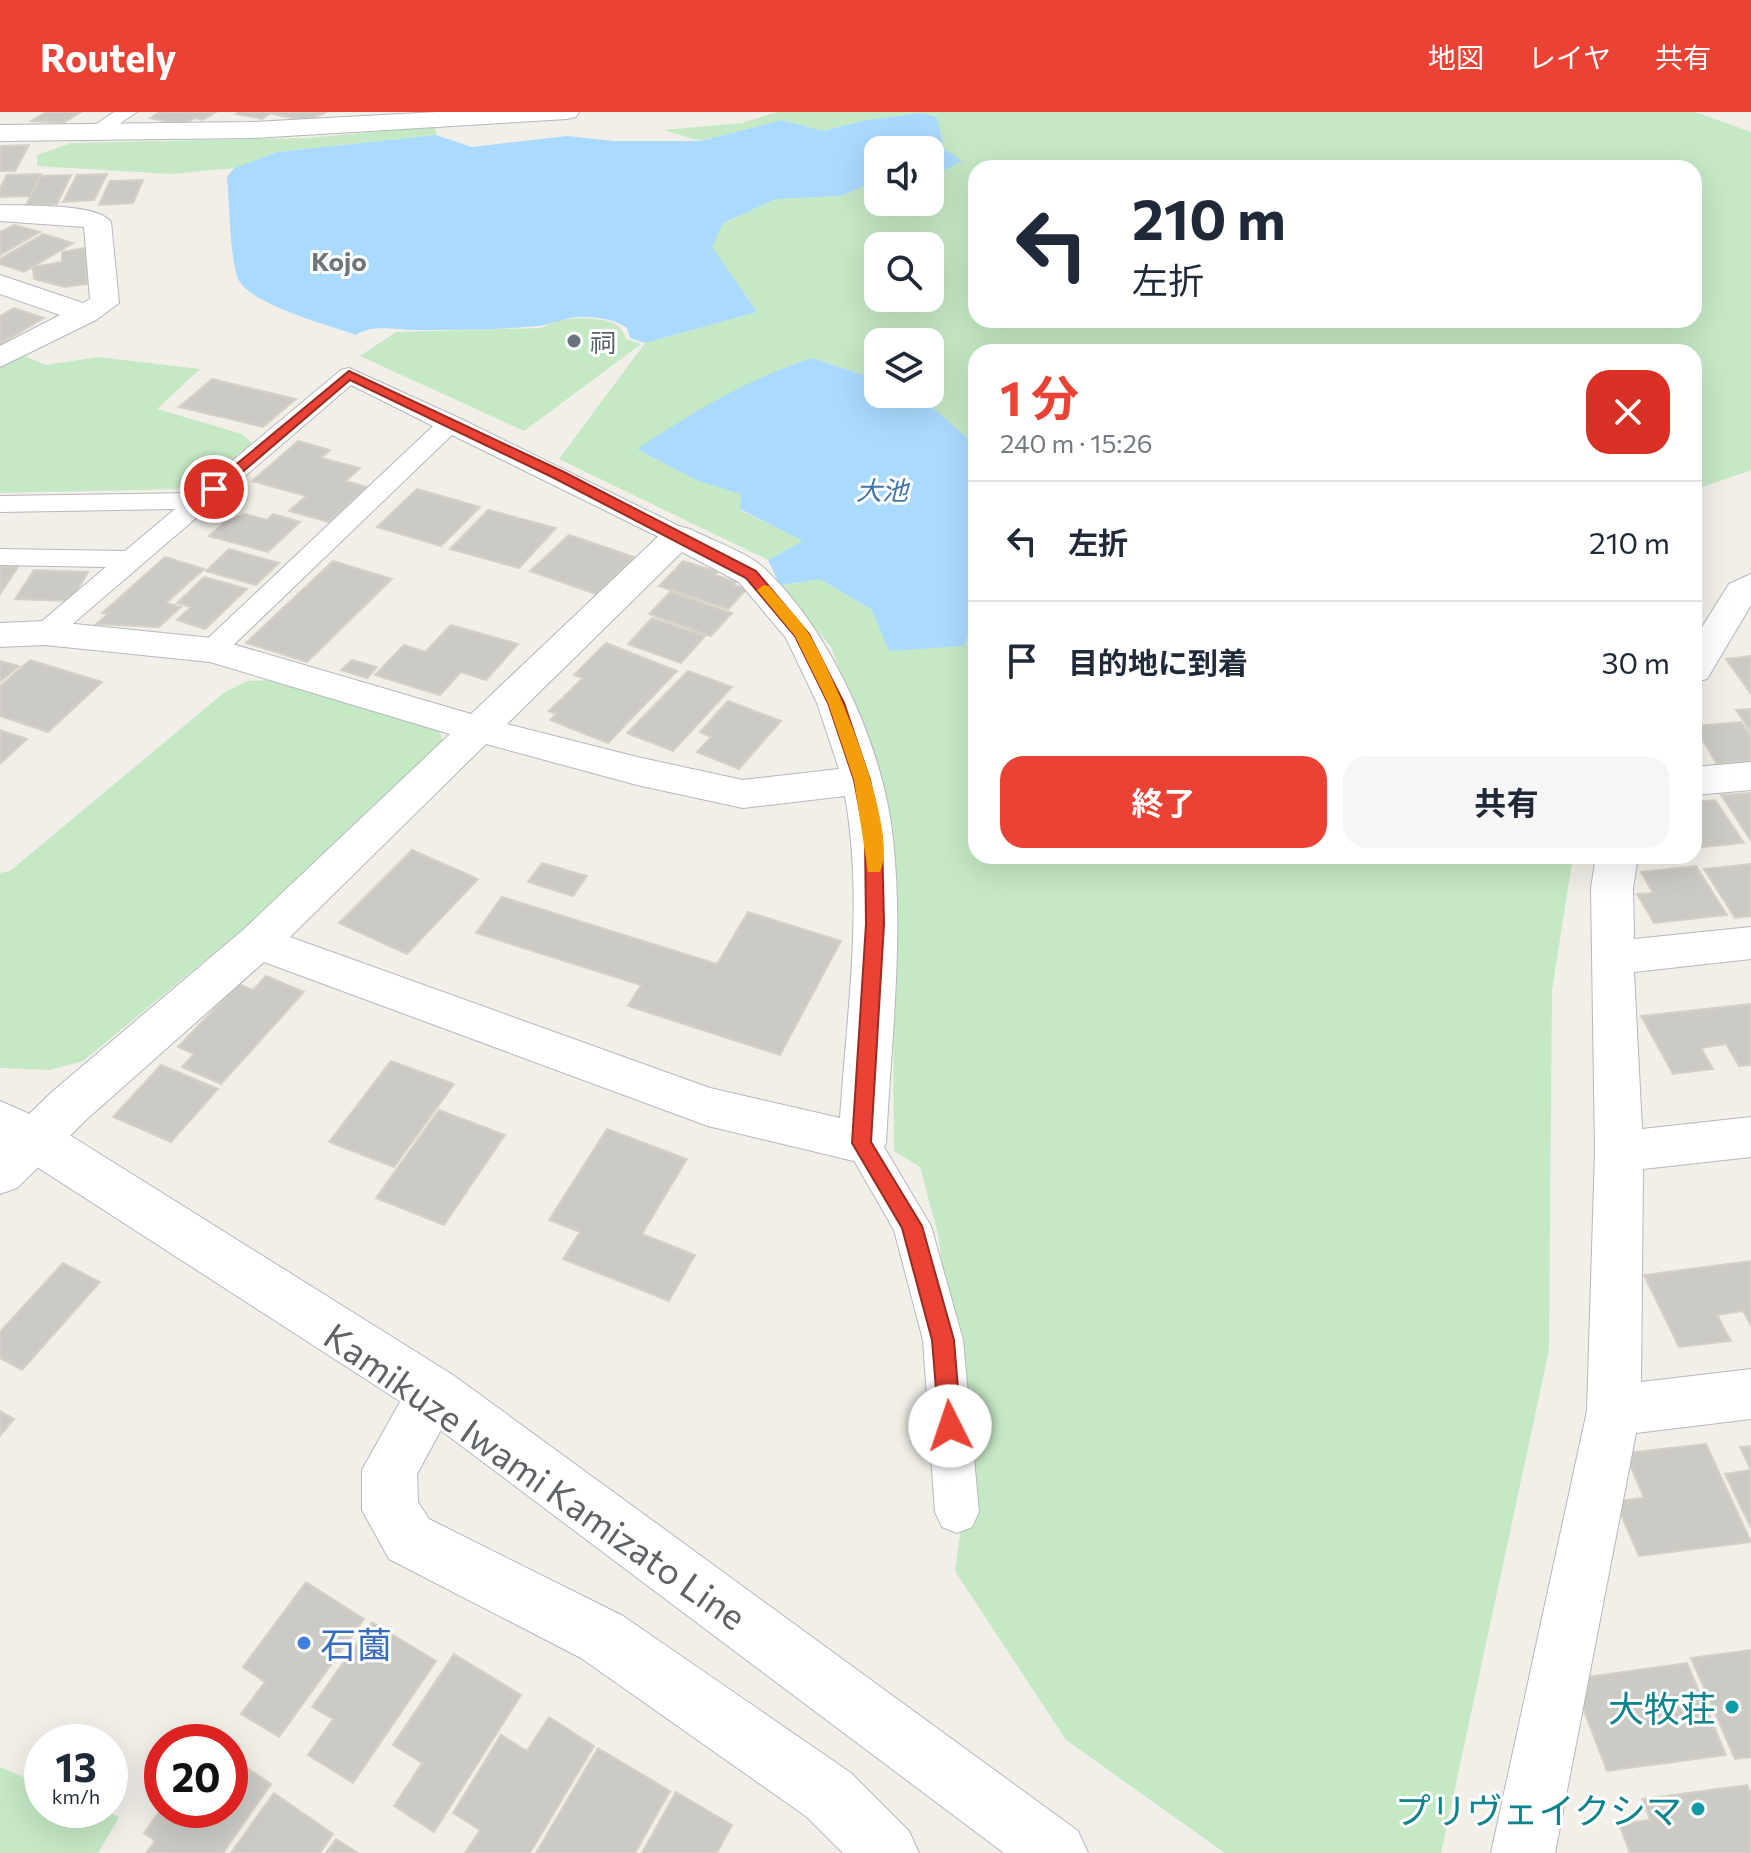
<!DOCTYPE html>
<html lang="ja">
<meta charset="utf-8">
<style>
:root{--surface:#fff;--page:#f6f6f7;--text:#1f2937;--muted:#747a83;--line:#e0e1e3;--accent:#ea4335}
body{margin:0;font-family:Commissioner,"Noto Sans JP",sans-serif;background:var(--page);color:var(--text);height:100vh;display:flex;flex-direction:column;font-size:30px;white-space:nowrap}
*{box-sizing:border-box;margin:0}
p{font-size:26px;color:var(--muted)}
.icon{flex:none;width:44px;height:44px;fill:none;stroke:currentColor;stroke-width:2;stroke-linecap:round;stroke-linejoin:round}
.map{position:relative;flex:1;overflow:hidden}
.panel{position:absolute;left:968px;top:232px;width:734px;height:520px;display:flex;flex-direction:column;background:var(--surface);border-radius:24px;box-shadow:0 8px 32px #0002}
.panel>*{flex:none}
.top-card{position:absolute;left:968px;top:48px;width:734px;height:168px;border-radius:24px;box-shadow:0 8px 32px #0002;background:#fff;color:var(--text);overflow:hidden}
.controls{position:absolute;left:864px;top:24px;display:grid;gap:16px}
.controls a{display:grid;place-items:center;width:80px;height:80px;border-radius:16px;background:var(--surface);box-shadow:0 8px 32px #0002;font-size:40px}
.speed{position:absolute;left:24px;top:1612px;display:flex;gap:16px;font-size:40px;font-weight:700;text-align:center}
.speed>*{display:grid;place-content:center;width:104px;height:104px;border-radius:50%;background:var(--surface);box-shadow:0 8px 32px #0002;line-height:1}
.speed small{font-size:20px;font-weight:400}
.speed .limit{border:12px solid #d22;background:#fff;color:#111}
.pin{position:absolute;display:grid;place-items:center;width:68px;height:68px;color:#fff;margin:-34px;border:4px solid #fff;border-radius:50%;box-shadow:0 2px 8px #0007}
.me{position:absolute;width:88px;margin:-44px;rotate:356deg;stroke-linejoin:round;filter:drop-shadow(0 0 6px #0008)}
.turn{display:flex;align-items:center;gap:28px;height:168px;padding:0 32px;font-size:36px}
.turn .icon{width:104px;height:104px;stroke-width:2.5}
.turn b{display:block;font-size:56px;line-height:68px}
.round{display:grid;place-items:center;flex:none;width:84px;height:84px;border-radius:24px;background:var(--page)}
.head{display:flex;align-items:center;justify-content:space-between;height:136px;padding:0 32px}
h1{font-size:48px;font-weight:700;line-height:60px;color:var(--accent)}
.action{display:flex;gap:16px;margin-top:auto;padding:16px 32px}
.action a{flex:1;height:92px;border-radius:24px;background:var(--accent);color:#fff;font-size:32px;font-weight:700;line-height:92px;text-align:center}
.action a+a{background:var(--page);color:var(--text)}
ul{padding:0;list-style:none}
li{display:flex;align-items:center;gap:24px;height:120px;padding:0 32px;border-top:2px solid var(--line)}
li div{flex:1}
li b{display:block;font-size:30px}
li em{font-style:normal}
header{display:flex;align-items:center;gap:48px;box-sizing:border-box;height:112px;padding:0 40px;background:var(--accent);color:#fff}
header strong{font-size:38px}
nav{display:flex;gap:44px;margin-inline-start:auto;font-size:28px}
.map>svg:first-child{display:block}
.green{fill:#c5e8c5;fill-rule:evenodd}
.water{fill:#aadaff}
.building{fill:#cccac5;stroke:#d6d1c6;stroke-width:2}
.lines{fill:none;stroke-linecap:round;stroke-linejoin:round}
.service-casing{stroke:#b5b8bc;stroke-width:2}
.minor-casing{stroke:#b5b8bc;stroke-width:2}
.secondary-casing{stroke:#b6babf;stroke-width:2}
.service{fill:#fff;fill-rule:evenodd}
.minor{fill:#fff;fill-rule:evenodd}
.secondary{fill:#fff;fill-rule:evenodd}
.route{fill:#ea4335;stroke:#982c22;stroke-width:2}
.slow{fill:#f59e0b}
.worship-dot{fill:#6b7280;stroke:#fff;stroke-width:3}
.shop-dot{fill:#3f7fe0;stroke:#fff;stroke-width:3}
.culture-dot{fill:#0f9aa8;stroke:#fff;stroke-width:3}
.labels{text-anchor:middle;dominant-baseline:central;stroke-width:6;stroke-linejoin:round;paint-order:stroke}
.far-neighbourhood-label{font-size:26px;font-weight:bold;fill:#70757a;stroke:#fff}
.far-worship-label{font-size:26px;fill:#5b616d;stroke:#fff;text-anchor:start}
.far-water-label{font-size:26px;font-style:italic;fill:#4174aa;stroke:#fff}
.near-street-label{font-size:36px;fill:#5f6368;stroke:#fff}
.near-shop-label{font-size:36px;fill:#366cbe;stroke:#fff;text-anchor:start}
.near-culture-label{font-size:36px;fill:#0d838f;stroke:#fff;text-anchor:end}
</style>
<header>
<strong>Routely</strong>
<nav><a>地図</a><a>レイヤ</a><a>共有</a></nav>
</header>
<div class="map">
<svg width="1751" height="1741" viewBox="0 0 1751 1741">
<rect width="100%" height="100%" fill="#f1efe8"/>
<path class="green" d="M776,0H1695L1751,20V358L1694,378V240H976V334L918,282H930V230H878V268L812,246L637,337L698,369L742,382L740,398L804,429L768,448L559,347L645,231L757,200L711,135L723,111L776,87L841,84L878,68V90H930V58L939,61L944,37L937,5L921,1L866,8L823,19L782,8L701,29L663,18L742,11ZM976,56H1694V208H976ZM878,134H930V186H878Z
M436,14V23L278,40L234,56L171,62L37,54V43L71,31L307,26Z
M582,206C601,208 620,206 626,227L641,232L524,319L360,244L396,220L541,216L559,208Z
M21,243L46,253L98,245L200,257L157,297L242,322L253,332L215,360L176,377L0,381V255Z
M820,467L872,498L889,538L964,534L976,504V744H1573L1552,878L1549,1238L1441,1741H1225L1066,1628L955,1459L970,1353L938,1122L920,1055L894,1039L893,900L862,616L831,535L780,473Z
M273,568L437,614L443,628L248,813L83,949L50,958L0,956V761L10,759L225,580L247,569Z
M0,1655L42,1673V1698H102L119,1705L98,1741H0Z"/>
<path class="water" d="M921,1L937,5L944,37L962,49L939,61L930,58V38H878V68L841,84L776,87L723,111L712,135L757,200L645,231L630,226L627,216C615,207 596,205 581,205C565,205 553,212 539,214C498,218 457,218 416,218C395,218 373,212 356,223C329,213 245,192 237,164C229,135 230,95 227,65L234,56L278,40L436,23L472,35L567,24L614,29H701L782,8L823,19L866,8Z
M812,246L878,268V282H918L976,334V427L973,431L976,443V504L964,534L889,539L872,498L820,467L780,473L768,448L803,429L740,397L741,382L698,369L637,337C695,299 746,268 812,246Z"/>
<path class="building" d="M46,0H81L63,11L31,9Z
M160,0H216L203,8L195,6L184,13L150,6Z
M239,0H273L262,7L236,2Z
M275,0H327L307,9L272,2Z
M29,33L15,59H0V34Z
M41,62L30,84L0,85V76L7,63Z
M107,62L94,88L63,90L77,63Z
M71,63L57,92L26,93L41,64Z
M143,68L133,91L99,93L110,69Z
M14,113L40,120L0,143V120Z
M43,122L73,131L24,160L0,152V147Z
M85,136L87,172L65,175L34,167L33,155L62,150V140Z
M14,196L44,206L0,232V204Z
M212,267L296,287L263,315L179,295Z
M298,329L330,338L321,346L360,356L346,369L367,375L329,410L289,399L306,384L252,369Z
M417,377L480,395L441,434L377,415Z
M488,398L556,416L519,456L450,437Z
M245,402L267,408L273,402L300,410L268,440L209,424L226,409Z
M569,423L634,445L596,482L530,459Z
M229,437L279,451L256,473L206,459Z
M165,445L204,457L166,491L181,495L159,515L96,512L108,502L102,501Z
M333,449L392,467L307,550L246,531Z
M683,449L718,460L715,463L736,470L734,473L747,477L728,497L659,474Z
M0,454L18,455L0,482Z
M34,458L88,460L71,489L15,487Z
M204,465L247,477L205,517L177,508L191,495L177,491Z
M670,480L732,501L711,524L649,502Z
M652,506L705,524L681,551L628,532Z
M451,513L518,532L486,568L461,560L440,583L375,563L404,533L425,540Z
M606,531L677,559L608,631L550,608L556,602L549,599L583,566L574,563Z
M1751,544V582L1726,547Z
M30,548L102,570L48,620L0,604V574Z
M352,548L377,555L367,566L341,558Z
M0,549L19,554L0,570Z
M688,559L732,575L673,639L627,621Z
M728,589L781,609L739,657L697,640L711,625L700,620Z
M1751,597V620L1736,598Z
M1741,610L1751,624V649L1717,652L1694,614Z
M0,618L27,627L0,652Z
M1751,681V729L1721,683Z
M1715,688L1744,731L1694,736V690Z
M412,738L478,767L407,842L339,811Z
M542,751L587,764L573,784L528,770Z
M1751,752V804L1735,806L1704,757Z
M1696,754L1727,803L1654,811L1637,782L1653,781L1641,760Z
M502,785L717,852L748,800L841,829L780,943L628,894L641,873L476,821Z
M266,864L304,880L221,972L182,955L194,942L178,935L238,872L253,878Z
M1751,892V953L1739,954L1726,932L1701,936L1713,957L1673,962L1641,904Z
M391,949L454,972L394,1055L329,1030Z
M161,953L218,977L171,1030L113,1005Z
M439,998L505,1023L444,1113L376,1086Z
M607,1017L687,1047L642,1122L695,1143L669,1189L563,1147L580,1120L549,1108Z
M1751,1149V1214L1743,1199L1717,1203L1731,1229L1679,1235L1644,1163Z
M63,1151L100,1170L22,1258L0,1246V1220Z
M0,1299L14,1307L0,1324Z
M1706,1332L1751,1430L1639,1444L1615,1389L1644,1386L1625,1341Z
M1751,1334V1416L1725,1362L1751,1358L1740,1335Z
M306,1470L364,1507L279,1625L241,1602L265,1570L243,1555Z
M372,1510L436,1549L353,1671L308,1643L333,1607L312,1595Z
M1751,1538V1645L1735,1647L1691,1546Z
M454,1542L521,1583L434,1720L394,1694L422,1651L393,1633Z
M1687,1551L1726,1643L1607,1659L1572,1567Z
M549,1605L594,1634L530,1741H465L480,1718L453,1701L501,1623L527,1639Z
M598,1636L670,1679L635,1741H536Z
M230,1644L271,1672L223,1741H146L155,1729L144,1721L162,1696L230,1698Z
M1747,1673L1751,1682V1741H1630L1619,1712L1650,1708L1642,1687Z
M676,1680L732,1713L717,1741H642Z
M274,1681L333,1722L320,1741H231Z
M336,1727L358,1741H326Z"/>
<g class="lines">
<defs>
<path id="service" d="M114,0H137L103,23H89L86,19Z
M349,256L459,306L687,418L691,424L687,430H669L452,323L222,544L212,547L202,544L198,538L202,532L433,314L351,273L55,527L45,530L35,527L31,521L35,515L106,455L0,453V437L125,439L175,397L0,400V384L194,381L341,258Z
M862,1016L875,1020L931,1114L963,1228L979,1400L972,1415L957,1421L942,1415L935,1400L923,1228L894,1118L844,1031L849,1020Z"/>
<path id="minor" d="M437,0H579L576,5L567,7L252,26L0,29V13L252,10Z
M0,93C24,94 97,91 111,110L119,191L96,208L0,255V234L60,203L0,182V163L83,191L90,187L84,115L0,109Z
M678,414L690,417C711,428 749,441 765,457C831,519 884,637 893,727C904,827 891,931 886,1031L879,1045L862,1051L708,1014L264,850L87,1007L17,1076L0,1082V1030L53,979L243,818L450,622L210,550L45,533L0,535V511L45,509L212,526L471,602L666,417ZM682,440L739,470L786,526L817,591L839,657L743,668L637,645L507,612ZM486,632L637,673L743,696L845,684C864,790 847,900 840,1006L710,976L290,825Z
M1751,462V493L1707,567L1694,570V528L1729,472Z
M1751,650V678L1694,683V655Z
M1596,744H1638L1633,776L1634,827L1751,815V847L1634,860L1642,1017L1751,1005V1045L1643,1057L1641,1270L1751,1257V1307L1636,1321L1555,1741H1491L1587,1299L1595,1040L1591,776Z
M434,1256L453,1263L461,1281L417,1362L418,1390L429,1407L623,1504L851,1661L909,1719L919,1741H843L807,1705L581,1546L389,1447L362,1398V1358L415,1263Z"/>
<path id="secondary" d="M0,989L52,1012L453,1263L1078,1719L1088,1741H1004L415,1299L0,1031Z"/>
</defs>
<use href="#service" class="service-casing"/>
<use href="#minor" class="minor-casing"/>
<use href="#secondary" class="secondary-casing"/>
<use href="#service" class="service"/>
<use href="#minor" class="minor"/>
<use href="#secondary" class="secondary"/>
</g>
<path class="route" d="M349,259L564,360L756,459L809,522L844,591L870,668L882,726L884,812L871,1030L922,1114L954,1228L961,1314L958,1321L950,1324L942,1321L939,1314L932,1228L902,1116L852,1031L866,812L865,726L854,668L828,591L795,524L746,466L554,366L350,268L219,380H210V374Z"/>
<path class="slow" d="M764,473L769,474C782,490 798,505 809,522C834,562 900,717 880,760H868L854,668L828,591L795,524L757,478Z"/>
<circle class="worship-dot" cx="574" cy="229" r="8"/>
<circle class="shop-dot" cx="304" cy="1531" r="8"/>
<g class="culture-dot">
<circle cx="1732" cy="1595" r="8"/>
<circle cx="1698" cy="1697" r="8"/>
</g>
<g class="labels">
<g class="far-neighbourhood-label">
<text x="339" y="148">Kojo</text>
</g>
<g class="far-worship-label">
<text x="590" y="229">祠</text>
</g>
<g class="far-water-label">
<text x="882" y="377">大池</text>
</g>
<g class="near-street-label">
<text transform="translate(536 1363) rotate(35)">Kamikuze Iwami Kamizato Line</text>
</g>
<g class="near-shop-label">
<text x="320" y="1531">石薗</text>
</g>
<g class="near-culture-label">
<text x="1716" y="1595">大牧荘</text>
<text x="1682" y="1697">プリヴェイクシマ</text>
</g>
</g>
</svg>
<div class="controls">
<a><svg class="icon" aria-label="sound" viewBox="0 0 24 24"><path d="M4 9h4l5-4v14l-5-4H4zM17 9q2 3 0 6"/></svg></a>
<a><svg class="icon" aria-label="search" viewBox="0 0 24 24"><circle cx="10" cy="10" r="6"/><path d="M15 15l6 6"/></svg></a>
<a><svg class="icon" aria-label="layers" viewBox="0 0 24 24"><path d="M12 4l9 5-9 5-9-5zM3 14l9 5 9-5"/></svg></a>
</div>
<div class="speed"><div>13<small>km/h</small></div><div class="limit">20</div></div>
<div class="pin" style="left:214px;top:377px;background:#d93025"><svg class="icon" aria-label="arrive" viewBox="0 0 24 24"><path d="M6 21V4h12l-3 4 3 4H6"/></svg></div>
<svg class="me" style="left:950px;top:1314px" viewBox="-20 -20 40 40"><circle r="19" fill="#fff"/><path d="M0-13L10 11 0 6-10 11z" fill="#ea4335"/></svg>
<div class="top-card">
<div class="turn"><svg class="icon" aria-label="left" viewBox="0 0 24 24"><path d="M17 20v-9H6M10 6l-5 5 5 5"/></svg><div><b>210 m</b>左折</div></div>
</div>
<section class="panel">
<div class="head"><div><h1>1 分</h1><p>240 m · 15:26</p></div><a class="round" style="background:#d93025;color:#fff"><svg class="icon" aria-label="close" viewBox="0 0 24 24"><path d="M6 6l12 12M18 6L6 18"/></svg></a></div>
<ul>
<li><svg class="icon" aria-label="left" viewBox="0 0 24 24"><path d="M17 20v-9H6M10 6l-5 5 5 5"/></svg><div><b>左折</b></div><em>210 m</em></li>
<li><svg class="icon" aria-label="arrive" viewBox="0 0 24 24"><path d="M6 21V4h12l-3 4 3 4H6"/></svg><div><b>目的地に到着</b></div><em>30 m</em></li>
</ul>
<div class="action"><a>終了</a><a>共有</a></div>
</section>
</div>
